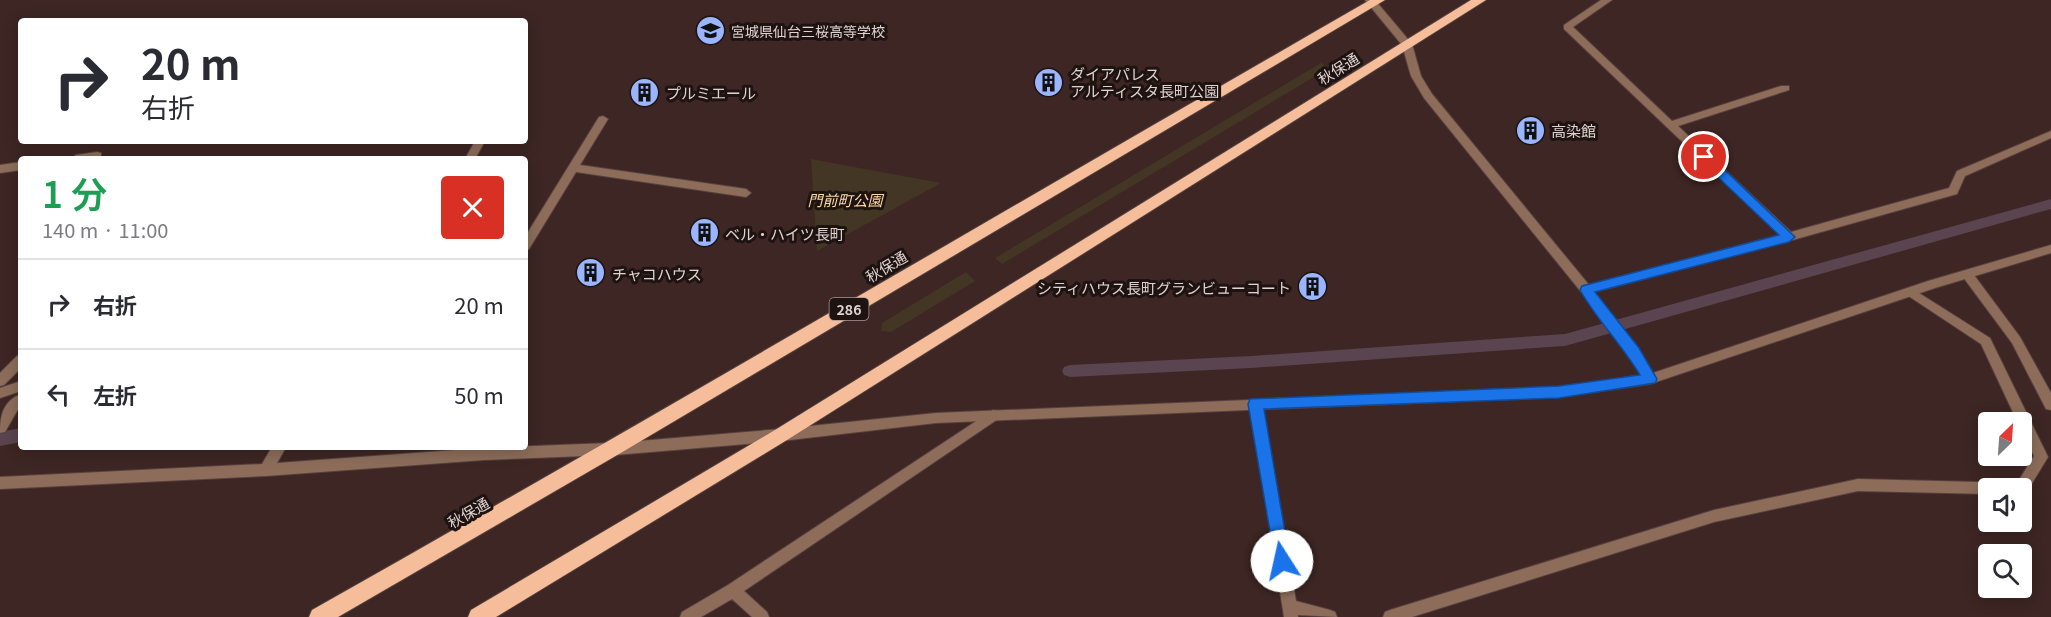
<!DOCTYPE html>
<html lang="ja">
<meta charset="utf-8">
<style>
:root{--surface:#fff;--page:#f7f7f7;--text:#2b2b33;--muted:#7c7c81;--line:#e1e1e2}
body{margin:0;font-family:Georgia,"Noto Sans JP",serif;background:var(--page);color:var(--text);height:100vh;display:flex;flex-direction:column;font-size:22px;white-space:nowrap}
*{box-sizing:border-box;margin:0}
p{font-size:20px;color:var(--muted)}
.icon{flex:none;width:33px;height:33px;fill:none;stroke:currentColor;stroke-width:2;stroke-linecap:round;stroke-linejoin:round}
.map{position:relative;flex:1;overflow:hidden}
.details{position:absolute;left:18px;top:156px;width:510px;height:294px;display:flex;flex-direction:column;background:var(--surface);border-radius:6px;box-shadow:0 3px 15px #0003}
.details>*{flex:none}
.guide{position:absolute;left:18px;top:18px;width:510px;height:126px;border-radius:6px;box-shadow:0 3px 15px #0003;background:#fff;color:var(--text);overflow:hidden}
.needle{width:39px;rotate:25deg}
.controls{position:absolute;left:1978px;top:412px;display:grid;gap:12px}
.controls a{display:grid;place-items:center;width:54px;height:54px;border-radius:6px;background:var(--surface);box-shadow:0 3px 15px #0003;font-size:30px}
.pin{position:absolute;display:grid;place-items:center;width:51px;height:51px;color:#fff;margin:-26px;border:3px solid #fff;border-radius:50%;box-shadow:0 2px 6px #0007}
.me{position:absolute;width:66px;margin:-33px;rotate:350deg;stroke-linejoin:round;filter:drop-shadow(0 0 4px #0008)}
.turn{display:flex;align-items:center;gap:21px;height:126px;padding:0 24px;font-size:27px}
.turn .icon{width:78px;height:78px;stroke-width:2.5}
.turn b{display:block;font-size:42px;line-height:51px}
.round{display:grid;place-items:center;flex:none;width:63px;height:63px;border-radius:6px;background:var(--page)}
.headline{display:flex;align-items:center;justify-content:space-between;height:102px;padding:0 24px}
h1{font-size:36px;font-weight:600;line-height:45px;color:#1e9e55}
ul{padding:0;list-style:none}
li{display:flex;align-items:center;gap:18px;height:90px;padding:0 24px;border-top:2px solid var(--line)}
li div{flex:1}
li b{display:block;font-size:22px}
li em{font-style:normal}
.map>svg:first-child{display:block}
.green{fill:#433624}
.lines{fill:none;stroke-linecap:round;stroke-linejoin:round}
.stream{fill:#59444f;fill-rule:evenodd}
.service-casing{stroke:#57413f;stroke-width:2}
.minor-casing{stroke:#57413f;stroke-width:2}
.tertiary-casing{stroke:#57413f;stroke-width:2}
.trunk-casing{stroke:#57413f;stroke-width:2}
.service{fill:#8d6d5a;fill-rule:evenodd}
.minor{fill:#8d6d5a;fill-rule:evenodd}
.tertiary{fill:#8d6d5a;fill-rule:evenodd}
.trunk{fill:#f5bd9a;fill-rule:evenodd}
.route{fill:#1a73e8;stroke:#114b97;stroke-width:1.5}
.labels{text-anchor:middle;dominant-baseline:central;stroke-width:6;stroke-linejoin:round;paint-order:stroke}
.far-poi-label{font-size:14px;fill:#e1d1cf;stroke:#1d1311;text-anchor:start}
.shield{fill:#1d1311;stroke:#a69896;stroke-width:1.5}
.shield-label{font-size:14px;font-weight:bold;fill:#e1d1cf}
.street-label{font-size:15px;fill:#e1d1cf;stroke:#1d1311}
.poi-label{font-size:15px;fill:#e1d1cf;stroke:#1d1311;text-anchor:start}
.park-label{font-size:15px;font-style:italic;fill:#fed9a3;stroke:#1d1311}
</style>
<div class="map">
<svg width="2051" height="617" viewBox="0 0 2051 617">
<rect width="100%" height="100%" fill="#3d2623"/>
<path class="green" d="M1321,63L1329,68L1002,264L995,258Z
M811,159L941,183L817,251Z
M966,272L975,281L891,332L881,331L882,323Z"/>
<g class="lines">
<path class="stream" d="M2051,199V209L1565,346L1251,368L1070,377L1064,375L1062,371L1064,367L1070,365L1251,356L1565,334Z
M21,428V442L0,446V432Z"/>
<defs>
<path id="service" d="M97,152L101,153V159H71L76,155Z
M21,162V170L0,173V165Z
M21,355V368L4,385L0,386V373L17,356Z"/>
<path id="minor" d="M1365,0H1375L1412,44L1421,76L1432,94L1589,285L1780,235L1564,29V25L1601,0H1612L1573,27L1672,121L1781,86H1789V90L1678,126L1791,232L1949,188L1957,171L2051,131V138L1965,176L1957,194L1789,241L1594,292L1638,349L1656,379L1654,383H1646L1630,355L1582,293L1424,98L1411,76L1402,45Z
M603,116L608,119L580,165L746,189L751,193L746,197L576,172L529,249L525,250V237L599,117Z
M475,141H485L475,159H465Z
M1967,270L1971,271L2020,337L2051,393V410L2046,409L2012,343L1963,277L1961,274Z
M1911,288L1990,338L2048,457L2026,493L2022,495V489H1989V494L1858,491L1714,522L1412,617H1383L1385,612L1390,610L1714,510L1858,479L2017,483L2034,456L2022,431V423H2018L1981,344L1907,295L1905,292Z
M21,381V391L0,398V388Z
M21,394V407L17,411L5,432L0,433C0,416 3,401 21,394Z
M1256,399L1261,400L1262,404L1296,601L1330,610L1335,612L1337,617L1298,615V617H1284L1250,404L1251,400Z
M993,410L998,411L999,415L998,419L744,591L767,612L769,617H752L732,599L701,617H680L682,612L728,585Z
M609,443L614,445L616,449L614,453L609,455L484,460L266,476L0,489V477L262,464L272,447H286L277,463L484,448Z"/>
<path id="tertiary" d="M2051,245V253L1935,288L1650,384L1559,397L936,423L781,441L615,455L610,453L608,449L610,445L615,443L781,429L936,413L1559,387L1650,374L1928,281Z"/>
<path id="trunk" d="M1370,0H1385L619,454L338,617H309L312,610C666,410 1017,203 1370,0Z
M1471,0H1486L787,440L496,617H468L471,610L775,430Z"/>
</defs>
<use href="#service" class="service-casing"/>
<use href="#minor" class="minor-casing"/>
<use href="#tertiary" class="tertiary-casing"/>
<use href="#trunk" class="trunk-casing"/>
<use href="#service" class="service"/>
<use href="#minor" class="minor"/>
<use href="#tertiary" class="tertiary"/>
<use href="#trunk" class="trunk"/>
</g>
<path class="route" d="M1704,153L1708,154L1795,237L1789,242L1595,292L1639,348L1657,379L1655,383L1559,398L1264,409L1290,561L1288,566L1282,568L1276,566L1248,404L1250,399L1559,386L1640,375C1622,345 1597,320 1580,290L1582,286L1779,235L1700,160V154Z"/>
<defs>
<symbol id="school-disc" viewBox="-11 -11 22 22"><circle r="9.5" fill="#9ab5fd" stroke="#1d1311"/><path d="M0-5L7-2L0 1L-7-2ZM-4 1L0 2.5L4 1V4Q0 6-4 4Z" fill="#111"/></symbol>
<symbol id="building-disc" viewBox="-11 -11 22 22"><circle r="9.5" fill="#9ab5fd" stroke="#1d1311"/><path d="M-4-6H4V6H1V3H-1V6H-4ZM-2.5-4.3h1.7v1.8h-1.7ZM.8-4.3h1.7v1.8H.8ZM-2.5-1h1.7V.8h-1.7ZM.8-1h1.7V.8H.8Z" fill="#111"/></symbol>
</defs>
<g fill-rule="evenodd">
<use href="#school-disc" x="694" y="14" width="33" height="33"/>
<use href="#building-disc" x="1032" y="66" width="33" height="33"/>
<use href="#building-disc" x="628" y="76" width="33" height="33"/>
<use href="#building-disc" x="1514" y="114" width="33" height="33"/>
<use href="#building-disc" x="688" y="216" width="33" height="33"/>
<use href="#building-disc" x="574" y="256" width="33" height="33"/>
<use href="#building-disc" x="1296" y="270" width="33" height="33"/>
</g>
<g class="labels">
<g class="far-poi-label">
<text x="731" y="31">宮城県仙台三桜高等学校</text>
</g>
<rect class="shield" x="829.5" y="298" width="39" height="22" rx="4.5"/>
<g class="shield-label">
<text x="849" y="309">286</text>
</g>
<g class="street-label">
<text transform="translate(1338 68) rotate(-32)">秋保通</text>
<text transform="translate(886 266) rotate(-31)">秋保通</text>
<text transform="translate(468 512) rotate(-30)">秋保通</text>
</g>
<g class="poi-label">
<text x="1070" y="73">ダイアパレス<tspan x="1070" dy="17">アルティスタ長町公園</tspan></text>
<text x="666" y="92">プルミエール</text>
<text x="1551" y="130">高染館</text>
<text x="725" y="233">ベル・ハイツ長町</text>
<text x="612" y="273">チャコハウス</text>
<text x="1291" y="287" text-anchor="end">シティハウス長町グランビューコート</text>
</g>
<g class="park-label">
<text x="845" y="199">門前町公園</text>
</g>
</g>
</svg>
<div class="controls">
<a><svg class="needle" viewBox="-14 -14 28 28"><path d="M0-13l5 13h-10z" fill="#e53935"/><path d="M0 13l5-13h-10z" fill="#7c7c81"/></svg></a>
<a><svg class="icon" aria-label="sound" viewBox="0 0 24 24"><path d="M4 9h4l5-4v14l-5-4H4zM17 9q2 3 0 6"/></svg></a>
<a><svg class="icon" aria-label="search" viewBox="0 0 24 24"><circle cx="10" cy="10" r="6"/><path d="M15 15l6 6"/></svg></a>
</div>
<div class="pin" style="left:1704px;top:157px;background:#d93025"><svg class="icon" aria-label="arrive" viewBox="0 0 24 24"><path d="M6 21V4h12l-3 4 3 4H6"/></svg></div>
<svg class="me" style="left:1282px;top:561px" viewBox="-20 -20 40 40"><circle r="19" fill="#fff"/><path d="M0-13L10 11 0 6-10 11z" fill="#1a73e8"/></svg>
<div class="guide">
<div class="turn"><svg class="icon" aria-label="right" viewBox="0 0 24 24"><path d="M7 20v-9h11M14 6l5 5-5 5"/></svg><div><b>20 m</b>右折</div></div>
</div>
<section class="details">
<div class="headline"><div><h1>1 分</h1><p>140 m · 11:00</p></div><a class="round" style="background:#d93025;color:#fff"><svg class="icon" aria-label="close" viewBox="0 0 24 24"><path d="M6 6l12 12M18 6L6 18"/></svg></a></div>
<ul>
<li><svg class="icon" aria-label="right" viewBox="0 0 24 24"><path d="M7 20v-9h11M14 6l5 5-5 5"/></svg><div><b>右折</b></div><em>20 m</em></li>
<li><svg class="icon" aria-label="left" viewBox="0 0 24 24"><path d="M17 20v-9H6M10 6l-5 5 5 5"/></svg><div><b>左折</b></div><em>50 m</em></li>
</ul>
</section>
</div>
